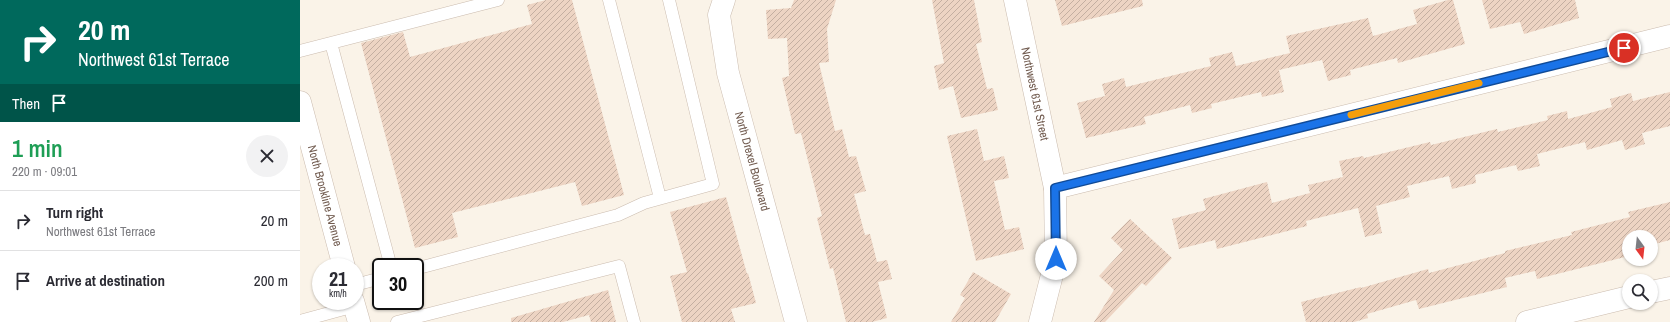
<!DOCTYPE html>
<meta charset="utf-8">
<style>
:root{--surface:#fff;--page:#f2f2f3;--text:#2b2b33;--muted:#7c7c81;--line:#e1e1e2}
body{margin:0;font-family:"Archivo Narrow",sans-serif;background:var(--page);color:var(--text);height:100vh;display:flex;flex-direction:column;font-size:15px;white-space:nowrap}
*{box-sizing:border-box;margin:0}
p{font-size:13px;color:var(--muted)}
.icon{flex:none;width:22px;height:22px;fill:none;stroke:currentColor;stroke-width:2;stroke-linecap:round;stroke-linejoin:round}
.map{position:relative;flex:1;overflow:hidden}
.sheet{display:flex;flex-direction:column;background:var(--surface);width:300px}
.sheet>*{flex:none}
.top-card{background:#00695c;color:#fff;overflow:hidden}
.needle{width:26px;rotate:165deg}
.controls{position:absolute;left:1322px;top:230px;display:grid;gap:8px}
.controls a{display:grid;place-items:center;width:36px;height:36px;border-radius:50%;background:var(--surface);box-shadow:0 1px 3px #0004;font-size:20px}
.speed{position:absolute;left:12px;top:258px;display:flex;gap:8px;font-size:20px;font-weight:700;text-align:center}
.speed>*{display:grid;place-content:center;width:52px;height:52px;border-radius:50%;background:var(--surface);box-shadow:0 1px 3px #0004;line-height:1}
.speed small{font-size:10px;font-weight:400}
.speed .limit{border:2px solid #111;border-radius:6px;background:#fff;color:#111}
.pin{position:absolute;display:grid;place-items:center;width:34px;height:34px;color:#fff;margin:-17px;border:2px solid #fff;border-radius:50%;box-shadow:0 1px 4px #0007}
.me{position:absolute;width:44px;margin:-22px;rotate:0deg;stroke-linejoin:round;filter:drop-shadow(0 0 3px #0008)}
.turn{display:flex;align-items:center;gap:14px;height:84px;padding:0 12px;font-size:18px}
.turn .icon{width:52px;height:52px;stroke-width:2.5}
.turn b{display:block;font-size:28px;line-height:34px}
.then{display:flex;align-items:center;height:38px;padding:0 12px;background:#0003;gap:8px;font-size:15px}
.round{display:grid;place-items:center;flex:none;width:42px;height:42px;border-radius:21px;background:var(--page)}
.summary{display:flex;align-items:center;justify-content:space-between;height:68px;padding:0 12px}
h1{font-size:24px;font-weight:600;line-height:30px;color:#1e9e55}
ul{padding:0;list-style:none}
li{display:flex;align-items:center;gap:12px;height:60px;padding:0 12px;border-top:1px solid var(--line)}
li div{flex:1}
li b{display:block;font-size:15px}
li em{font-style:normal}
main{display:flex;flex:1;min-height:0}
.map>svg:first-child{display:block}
.building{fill:url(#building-hatch)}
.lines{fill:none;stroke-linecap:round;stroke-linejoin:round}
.service-casing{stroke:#cbbcaf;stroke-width:13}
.minor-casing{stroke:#cbbcaf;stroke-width:23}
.service{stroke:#fff;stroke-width:12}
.minor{stroke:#fff;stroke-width:22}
.route-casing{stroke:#114b97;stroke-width:10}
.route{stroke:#1a73e8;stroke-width:7}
.slow{stroke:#f59e0b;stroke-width:7}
.labels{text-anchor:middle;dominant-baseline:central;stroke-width:4;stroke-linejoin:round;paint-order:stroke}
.street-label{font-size:12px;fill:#715b4f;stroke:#fdf7ee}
</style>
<main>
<section class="sheet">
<div class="top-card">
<div class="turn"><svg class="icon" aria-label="right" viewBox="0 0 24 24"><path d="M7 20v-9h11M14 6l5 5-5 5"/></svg><div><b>20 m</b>Northwest 61st Terrace</div></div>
<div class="then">Then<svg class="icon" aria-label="arrive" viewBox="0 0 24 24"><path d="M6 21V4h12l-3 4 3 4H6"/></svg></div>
</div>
<div class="summary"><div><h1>1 min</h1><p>220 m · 09:01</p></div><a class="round"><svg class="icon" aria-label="close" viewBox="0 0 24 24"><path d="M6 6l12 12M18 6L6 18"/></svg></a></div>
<ul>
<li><svg class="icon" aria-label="right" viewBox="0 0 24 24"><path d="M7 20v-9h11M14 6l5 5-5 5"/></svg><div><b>Turn right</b><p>Northwest 61st Terrace</p></div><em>20 m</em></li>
<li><svg class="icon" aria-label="arrive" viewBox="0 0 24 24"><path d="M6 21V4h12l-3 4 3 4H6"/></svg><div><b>Arrive at destination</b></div><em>200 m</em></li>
</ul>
</section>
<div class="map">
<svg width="1370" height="322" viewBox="0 0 1370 322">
<defs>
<pattern id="building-hatch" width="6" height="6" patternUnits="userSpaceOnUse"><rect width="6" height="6" fill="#edd4c3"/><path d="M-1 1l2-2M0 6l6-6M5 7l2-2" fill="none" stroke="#c4afa1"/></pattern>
</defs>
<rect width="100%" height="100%" fill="#faf3e8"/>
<path class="building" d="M246,0H272L324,195L282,206L275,182L152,213L158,237L115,248L61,43L103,32L110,57L232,24L227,5Z
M494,0H536L527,29L529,62L519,63L535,131L542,129L549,157L556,156L566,191L554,194L565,235L570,234L577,262L587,260L592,279L578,282L587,318L572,322H546L533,268L530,269L517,218L522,216L501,133L495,134L482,78L489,76L487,38L468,39L466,10L491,8Z
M632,0H674L682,42L676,44L687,89L693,88L698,110L661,118L653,86L639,90L634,66L644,63Z
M755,0H842L843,6L762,26Z
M1148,0H1153L1165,44L1098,63L1097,58L1050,70L1051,75L1028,81L1022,60L979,70L984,92L962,97L961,92L911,104L912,108L892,113L890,105L844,117L846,124L786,138L777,103L805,96L802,84L824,78L826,87L911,66L909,58L932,52L936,66L990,53L986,36L1068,18L1073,36L1117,24L1113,10Z
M1182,0H1275L1279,18L1224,34L1220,22L1190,29Z
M1370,92V126L1342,133L1345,144L1325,150L1322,140L1287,150L1285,142L1237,154L1240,166L1218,171L1216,165L1175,175L1176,183L1152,189L1149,176L1107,186L1110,197L1076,206L1082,233L1065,237L1058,208L1006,221L1007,226L917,249L915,240L879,249L872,219L906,210L903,199L967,182L972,203L1010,193L1008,185L1043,177L1039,161L1063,156L1064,158L1130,142L1131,145L1197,129L1198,132L1248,120L1247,116L1267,111L1268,119L1312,107L1310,99L1331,93L1333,101Z
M677,129L684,161L704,156L709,178L694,181L705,230L719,227L724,249L676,261L647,136Z
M426,197L447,274L448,273L456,303L431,309L435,322H382L370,276L387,272L370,212Z
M1370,202V240L1351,245V237H1329V256L1237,279L1235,271L1205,278L1207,287L1119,309L1116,300L1067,314L1068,318L1054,322H1006L1001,302L1061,287V288L1128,269L1129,273L1205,253V251L1272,235L1271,232L1330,217L1328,212Z
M830,219L872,258L846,286L842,283L805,322H794L814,290L799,276L823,250L811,238Z
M673,272L711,294L695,322H651L665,298L660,295Z
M308,290L316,322H291L289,315L263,322H211V318Z"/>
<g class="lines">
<defs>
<path id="service" d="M309,0L360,198
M31,43L91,267
M0,51L198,0
M115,269L318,215L344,203L413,184L369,0
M55,285L81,278
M0,321L55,306
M97,322L319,266L334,322"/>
<g id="minor">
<path id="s1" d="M424,0L419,15L428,73L496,322"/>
<path id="s2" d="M715,0L755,188"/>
<path id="s3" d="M0,102L44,267"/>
<path d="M1351,292L1370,288"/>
<path d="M53,301L59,322"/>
<path d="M740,322L756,259L755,188L1370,36"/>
<path d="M1227,322L1329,297"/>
</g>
</defs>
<use href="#service" class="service-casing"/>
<use href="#minor" class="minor-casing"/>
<use href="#service" class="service"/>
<use href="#minor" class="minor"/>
</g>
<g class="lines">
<defs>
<path id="route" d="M756,259L755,188L1324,48"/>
</defs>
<use href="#route" class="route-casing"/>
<use href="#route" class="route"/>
<path class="slow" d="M1051,115L1179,83"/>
</g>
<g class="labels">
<g class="street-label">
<text stroke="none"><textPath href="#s2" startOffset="96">Northwest 61st Street</textPath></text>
<text stroke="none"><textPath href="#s1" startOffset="166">North Drexel Boulevard</textPath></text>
<text stroke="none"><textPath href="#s3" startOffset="97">North Brookline Avenue</textPath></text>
</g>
</g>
</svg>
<div class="controls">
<a><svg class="needle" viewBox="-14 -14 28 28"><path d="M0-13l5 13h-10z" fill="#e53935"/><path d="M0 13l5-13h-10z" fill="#7c7c81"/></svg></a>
<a><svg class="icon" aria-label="search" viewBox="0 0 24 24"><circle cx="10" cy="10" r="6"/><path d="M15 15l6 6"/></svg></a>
</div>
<div class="speed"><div>21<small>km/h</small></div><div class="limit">30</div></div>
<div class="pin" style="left:1324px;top:48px;background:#d93025"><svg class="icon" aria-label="arrive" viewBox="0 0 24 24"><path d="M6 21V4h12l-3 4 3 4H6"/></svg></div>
<svg class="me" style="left:756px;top:259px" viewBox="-20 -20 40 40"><circle r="19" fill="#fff"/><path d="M0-13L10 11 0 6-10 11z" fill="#1a73e8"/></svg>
</div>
</main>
